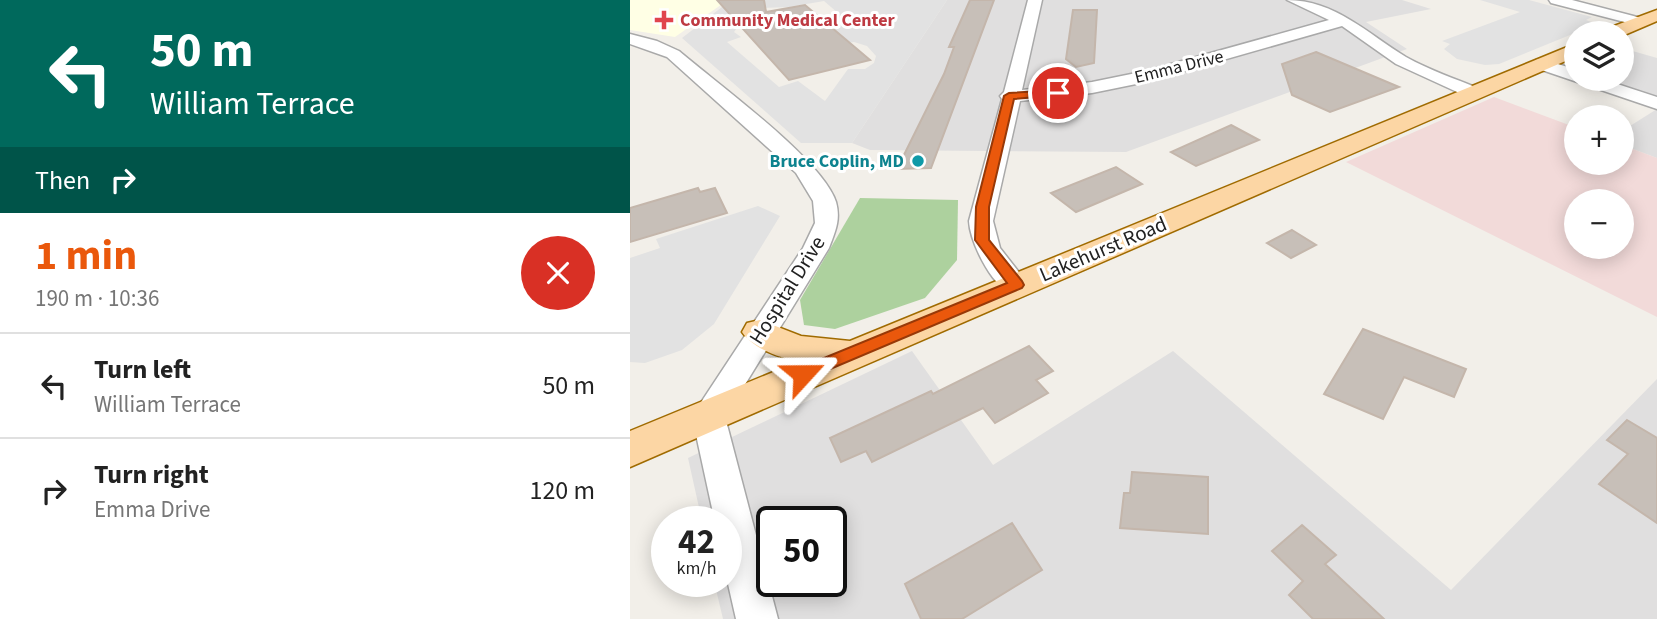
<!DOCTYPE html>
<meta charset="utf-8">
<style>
:root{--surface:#fff;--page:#f6f6f6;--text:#222;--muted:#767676;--line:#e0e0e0;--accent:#ea580c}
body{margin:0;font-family:"Source Sans 3",sans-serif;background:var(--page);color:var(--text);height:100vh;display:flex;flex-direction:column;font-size:26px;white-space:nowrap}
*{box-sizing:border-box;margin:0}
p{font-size:23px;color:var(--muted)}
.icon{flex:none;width:38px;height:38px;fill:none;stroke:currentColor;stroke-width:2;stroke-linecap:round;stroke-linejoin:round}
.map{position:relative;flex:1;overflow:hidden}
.drawer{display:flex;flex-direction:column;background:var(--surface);width:630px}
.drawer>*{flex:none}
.top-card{background:#00695c;color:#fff;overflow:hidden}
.fabs{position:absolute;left:934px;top:21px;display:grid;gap:14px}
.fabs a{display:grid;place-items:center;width:70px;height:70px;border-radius:50%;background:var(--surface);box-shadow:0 4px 18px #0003;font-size:35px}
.speed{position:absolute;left:21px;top:506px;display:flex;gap:14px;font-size:35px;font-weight:700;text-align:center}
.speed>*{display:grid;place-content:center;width:91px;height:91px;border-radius:50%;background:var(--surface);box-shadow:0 4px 18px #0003;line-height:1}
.speed small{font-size:18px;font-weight:400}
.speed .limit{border:4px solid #111;border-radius:10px;background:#fff;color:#111}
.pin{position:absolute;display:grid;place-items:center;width:60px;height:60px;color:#fff;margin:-30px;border:4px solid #fff;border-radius:50%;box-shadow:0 2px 7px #0007}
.me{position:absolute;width:77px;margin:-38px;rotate:66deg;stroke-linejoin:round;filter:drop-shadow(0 0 5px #0008)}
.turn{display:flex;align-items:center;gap:24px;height:147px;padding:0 35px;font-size:32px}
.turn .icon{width:91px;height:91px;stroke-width:2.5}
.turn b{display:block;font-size:49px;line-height:60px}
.then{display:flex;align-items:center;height:66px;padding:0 35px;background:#0003;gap:14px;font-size:26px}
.round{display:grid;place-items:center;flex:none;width:74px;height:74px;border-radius:37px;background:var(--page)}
.summary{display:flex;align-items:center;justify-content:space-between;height:119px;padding:0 35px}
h1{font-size:42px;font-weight:700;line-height:52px;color:var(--accent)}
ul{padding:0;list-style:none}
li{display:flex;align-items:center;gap:21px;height:105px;padding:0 35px;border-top:2px solid var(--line)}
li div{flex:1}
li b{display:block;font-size:26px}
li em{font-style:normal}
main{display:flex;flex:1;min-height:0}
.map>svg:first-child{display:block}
.residential{fill:#e0dfdf;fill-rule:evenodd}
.commercial{fill:#f2dad9;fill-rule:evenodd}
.education{fill:#ffffe5}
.forest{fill:#add19e}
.parking{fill:#e2e2e2;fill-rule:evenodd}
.building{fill:#c7bfb8;stroke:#c4b6ab;stroke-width:2}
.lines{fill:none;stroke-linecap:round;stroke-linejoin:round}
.minor-casing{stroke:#a9a9a9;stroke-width:3}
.major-casing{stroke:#a06b00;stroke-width:3}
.minor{fill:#fff;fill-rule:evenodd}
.major{fill:#fcd6a4;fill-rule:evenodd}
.route{fill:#ea580c;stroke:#983908;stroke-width:2}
.health-dot{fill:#e0444e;stroke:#fff;stroke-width:2.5}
.culture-dot{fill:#0f9aa8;stroke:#fff;stroke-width:2.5}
.labels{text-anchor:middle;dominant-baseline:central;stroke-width:6;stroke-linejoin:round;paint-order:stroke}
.far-health-label{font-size:18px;font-weight:bold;fill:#be3a42;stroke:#fff;text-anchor:start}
.far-street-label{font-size:18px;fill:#222;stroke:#fff}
.far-culture-label{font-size:18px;font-weight:bold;fill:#0d838f;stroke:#fff;text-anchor:end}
.street-label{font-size:21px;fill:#222;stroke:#fff}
</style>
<main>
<section class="drawer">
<div class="top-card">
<div class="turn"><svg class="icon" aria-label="left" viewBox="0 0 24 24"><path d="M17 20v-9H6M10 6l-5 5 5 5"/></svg><div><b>50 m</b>William Terrace</div></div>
<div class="then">Then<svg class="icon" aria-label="right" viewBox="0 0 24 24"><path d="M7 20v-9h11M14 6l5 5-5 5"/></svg></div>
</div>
<div class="summary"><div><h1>1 min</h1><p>190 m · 10:36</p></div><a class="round" style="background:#d93025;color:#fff"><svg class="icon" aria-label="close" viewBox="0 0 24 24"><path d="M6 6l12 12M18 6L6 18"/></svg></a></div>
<ul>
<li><svg class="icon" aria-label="left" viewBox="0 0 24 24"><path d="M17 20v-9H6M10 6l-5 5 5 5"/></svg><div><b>Turn left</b><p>William Terrace</p></div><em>50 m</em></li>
<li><svg class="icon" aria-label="right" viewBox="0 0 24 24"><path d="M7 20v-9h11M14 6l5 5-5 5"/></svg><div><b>Turn right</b><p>Emma Drive</p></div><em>120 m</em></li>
</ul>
</section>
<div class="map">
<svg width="1027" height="619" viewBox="0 0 1027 619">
<rect width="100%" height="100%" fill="#f2efe9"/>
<path class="residential" d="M317,0H772L801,9L736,22L777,49L496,152L240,150L222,143Z
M992,48L1027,58V107L970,79H992Z
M1027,109V158L992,145V131Z
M282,351L363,465L543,351L821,590L1027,379V619H93L84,581H96V522L72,521L58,458ZM142,522H201V581H142Z"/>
<path class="commercial" d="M864,97L947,128V163H992V145L1027,158V317L716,162ZM947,201H992V247H947Z"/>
<path class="education" d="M0,0H98L45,37L0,30Z"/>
<path class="forest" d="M230,198L328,200L327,260L295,298L205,329L174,325L170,300Z"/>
<path class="parking" d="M101,0H317L222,143H171L52,38ZM194,1L208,13L192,20L210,44L224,42L237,46L246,56L244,63L235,69H218L195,101L168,81L149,87L97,42L111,37L104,32L111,22L132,8L159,7Z
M850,0H899L962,17L956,20L967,24L869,64L855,65L827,59L814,49L820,44L812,41L890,12Z
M128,206L150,216L84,324L52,350L15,363L0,362V258L30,248L26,239Z"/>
<path class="building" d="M87,0H134L136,12L175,5L240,60L159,80Z
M340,0H364L301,168L267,169L314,74L324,47H319Z
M443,10H467L464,63L446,67L436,59Z
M686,52L769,87L700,112L662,95L652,64Z
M601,125L629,140L566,166L541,152Z
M486,167L512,184L446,212L421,193Z
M68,188L70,192L85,188L97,213L0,242V208Z
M662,230L686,245L661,258L637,243Z
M733,329L836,369L824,397L774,377L753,419L694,394Z
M399,346L423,371L406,380L418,393L365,423L353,408L242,462L236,451L211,462L200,438L301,391L303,394Z
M997,420L1027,438V523L969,484L998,454L977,440Z
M502,472L578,477V534L490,528L494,493H500Z
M382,523L412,570L332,619H291L275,584Z
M672,525L706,555L695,564L754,619H683L659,595L673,581L642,551Z"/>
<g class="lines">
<defs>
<path id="minor" d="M398,0H412L392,90L462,82L516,71L699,20L657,0C705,0 738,34 776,57C799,70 826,79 850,89L853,93L844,98L838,97L766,64L712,26L516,82L462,93L390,101L363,221L370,248L399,285L395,291C390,292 385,294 379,292C360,283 340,241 339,221L372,99L370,96L374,92Z
M919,0H942L1015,19L1017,22L1010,26L921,3Z
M0,34L27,41L49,51C86,83 192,159 206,202C211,220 205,232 199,248L95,417L148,619H106L96,575V522H85L62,416L173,248L185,223L183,201L166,173L37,57L0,44Z
M912,59L947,70V79H972L1027,97V109L906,68L904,64L906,60Z"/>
<path id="major" d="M1027,10V21L992,36V33H974L976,29Z
M947,43V56L0,467V431L170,361C151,359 122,348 112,332L117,323L130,320L171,336L220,341Z"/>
</defs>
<use href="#minor" class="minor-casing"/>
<use href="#major" class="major-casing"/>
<use href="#minor" class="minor"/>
<use href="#major" class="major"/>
</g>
<path class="route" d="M428,90L432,91V95L384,99L359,207V240L392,281L394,285L392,288L179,378H167L164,374L167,369L377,283L345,240L346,207L374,96L379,93Z"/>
<path class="health-dot" d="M30.5 9.5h7v7h7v7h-7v7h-7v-7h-7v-7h7z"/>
<circle class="culture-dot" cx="288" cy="161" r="7"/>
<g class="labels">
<g class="far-health-label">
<text x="50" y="20">Community Medical Center</text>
</g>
<g class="far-street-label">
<text transform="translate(549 67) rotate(-14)">Emma Drive</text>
</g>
<g class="far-culture-label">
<text x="274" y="161">Bruce Coplin, MD</text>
</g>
<g class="street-label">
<text transform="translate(473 249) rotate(-23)">Lakehurst Road</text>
<text transform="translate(157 290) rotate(-58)">Hospital Drive</text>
</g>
</g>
</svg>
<div class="fabs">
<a><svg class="icon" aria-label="layers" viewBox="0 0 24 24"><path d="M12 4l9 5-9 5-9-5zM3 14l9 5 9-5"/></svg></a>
<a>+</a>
<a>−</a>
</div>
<div class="speed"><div>42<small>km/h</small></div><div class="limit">50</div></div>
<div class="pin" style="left:428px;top:93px;background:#d93025"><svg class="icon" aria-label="arrive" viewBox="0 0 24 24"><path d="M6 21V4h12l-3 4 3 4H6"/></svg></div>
<svg class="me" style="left:173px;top:374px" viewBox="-20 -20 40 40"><path d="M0-17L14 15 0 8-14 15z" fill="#ea580c" stroke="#fff" stroke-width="4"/></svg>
</div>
</main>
